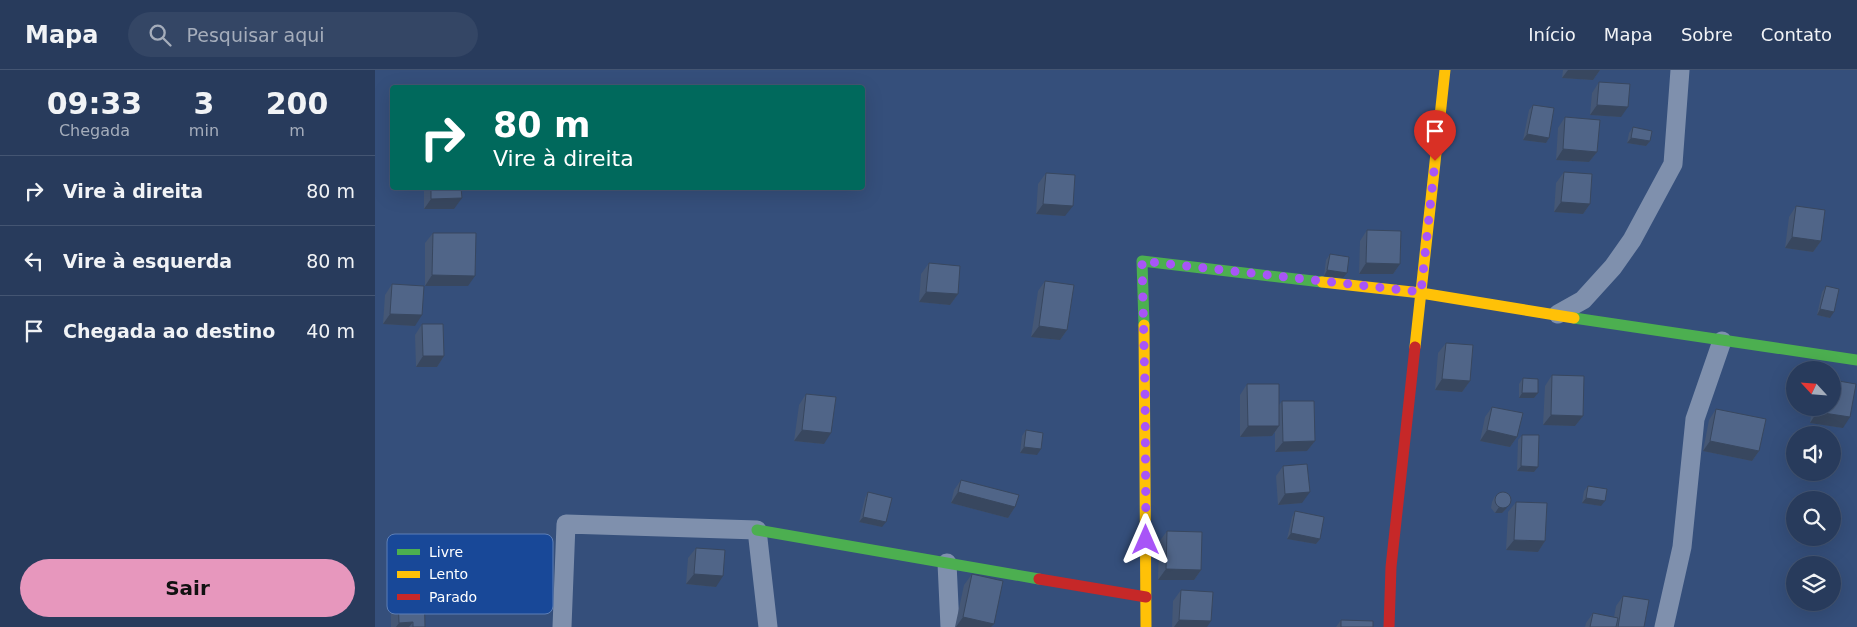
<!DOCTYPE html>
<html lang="pt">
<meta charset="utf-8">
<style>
:root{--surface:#283b5c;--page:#344665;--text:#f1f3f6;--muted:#a5adbb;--line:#445572;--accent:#e797bd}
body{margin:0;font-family:"DejaVu Sans",sans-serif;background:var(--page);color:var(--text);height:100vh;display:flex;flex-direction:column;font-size:19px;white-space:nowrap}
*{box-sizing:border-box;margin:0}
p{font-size:16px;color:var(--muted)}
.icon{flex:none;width:28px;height:28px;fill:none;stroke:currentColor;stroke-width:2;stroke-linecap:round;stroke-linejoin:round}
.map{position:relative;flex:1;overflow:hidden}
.panel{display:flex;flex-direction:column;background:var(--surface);width:375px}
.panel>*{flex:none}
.banner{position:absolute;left:15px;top:15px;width:475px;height:105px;border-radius:5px;box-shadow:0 5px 20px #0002,0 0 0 1px var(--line);background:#00695c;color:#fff;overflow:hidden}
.needle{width:32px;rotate:296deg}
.controls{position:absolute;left:1411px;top:291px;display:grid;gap:10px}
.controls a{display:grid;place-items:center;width:55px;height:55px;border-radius:50%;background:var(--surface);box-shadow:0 5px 20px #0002,0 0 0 1px var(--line);font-size:25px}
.pin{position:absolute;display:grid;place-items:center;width:42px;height:42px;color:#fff;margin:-51px -21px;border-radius:50% 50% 50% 0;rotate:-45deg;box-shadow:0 0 5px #0007}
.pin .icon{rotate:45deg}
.me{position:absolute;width:55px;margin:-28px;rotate:0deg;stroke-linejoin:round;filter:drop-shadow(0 0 4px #0008)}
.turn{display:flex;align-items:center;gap:18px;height:105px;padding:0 20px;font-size:22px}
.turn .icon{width:65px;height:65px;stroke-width:2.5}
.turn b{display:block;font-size:35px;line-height:42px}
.eta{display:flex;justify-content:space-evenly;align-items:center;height:85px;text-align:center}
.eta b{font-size:30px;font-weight:700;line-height:35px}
.primary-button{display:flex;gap:10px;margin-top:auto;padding:10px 20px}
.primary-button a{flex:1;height:58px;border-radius:30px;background:var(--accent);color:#111;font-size:20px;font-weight:700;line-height:58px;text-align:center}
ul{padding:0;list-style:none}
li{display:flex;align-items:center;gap:15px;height:70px;padding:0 20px;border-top:1px solid var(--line)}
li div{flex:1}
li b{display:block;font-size:19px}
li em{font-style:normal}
header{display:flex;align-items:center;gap:30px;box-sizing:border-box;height:70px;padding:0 25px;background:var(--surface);border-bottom:1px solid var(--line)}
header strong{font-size:24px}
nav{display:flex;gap:28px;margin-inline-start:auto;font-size:18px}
.search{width:350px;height:45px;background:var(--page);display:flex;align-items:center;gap:12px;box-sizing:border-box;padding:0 18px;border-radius:28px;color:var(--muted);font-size:19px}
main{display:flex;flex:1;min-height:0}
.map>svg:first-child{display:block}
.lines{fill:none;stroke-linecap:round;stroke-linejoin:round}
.street{stroke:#7f90ad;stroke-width:19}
.fast{stroke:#4caf50;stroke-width:11}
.slow{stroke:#ffc107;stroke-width:11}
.jam{stroke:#c62828;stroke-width:11}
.wall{fill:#455775}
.shaded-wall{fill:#38475f}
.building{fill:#506588;stroke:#38475f}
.route{stroke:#a855f7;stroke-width:9;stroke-dasharray:0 16.2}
.key{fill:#184898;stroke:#5d7fb7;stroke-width:1}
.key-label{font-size:14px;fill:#fff}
</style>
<header>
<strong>Mapa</strong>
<div class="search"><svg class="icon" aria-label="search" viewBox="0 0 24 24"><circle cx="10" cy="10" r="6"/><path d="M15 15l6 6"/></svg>Pesquisar aqui</div>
<nav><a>Início</a><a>Mapa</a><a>Sobre</a><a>Contato</a></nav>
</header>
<main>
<section class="panel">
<div class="eta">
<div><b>09:33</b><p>Chegada</p></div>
<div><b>3</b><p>min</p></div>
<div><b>200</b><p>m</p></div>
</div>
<ul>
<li><svg class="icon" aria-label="right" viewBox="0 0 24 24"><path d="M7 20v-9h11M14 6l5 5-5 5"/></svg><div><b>Vire à direita</b></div><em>80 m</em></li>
<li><svg class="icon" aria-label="left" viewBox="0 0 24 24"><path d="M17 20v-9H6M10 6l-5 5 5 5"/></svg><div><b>Vire à esquerda</b></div><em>80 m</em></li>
<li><svg class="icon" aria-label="arrive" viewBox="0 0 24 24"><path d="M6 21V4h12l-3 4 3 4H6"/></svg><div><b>Chegada ao destino</b></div><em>40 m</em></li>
</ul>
<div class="primary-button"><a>Sair</a></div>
</section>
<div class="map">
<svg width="1482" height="557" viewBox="0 0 1482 557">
<rect width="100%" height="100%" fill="#354f7b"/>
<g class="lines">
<path class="street" d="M1183,244L1208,230L1238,197L1257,170L1298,94L1305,0
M572,493L575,557
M187,557L191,454L382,460L393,557
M1289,557L1307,477L1320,349L1347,271"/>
<path class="fast" d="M1199,248L1482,290
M769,255L767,191L947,212
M382,460L664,509"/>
<path class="slow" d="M947,212L1046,223L1199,248
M769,255L771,557
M1040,277L1070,0"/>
<path class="jam" d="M664,509L771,527
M1014,557L1016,497L1040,277"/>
</g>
<path class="wall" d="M1188,0H1225L1218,10L1187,8Z
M1224,12L1246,47L1215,45L1217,23Z
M1158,35L1174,68L1171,73L1148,70L1154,40Z
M1190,47L1222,82L1214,92L1181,90L1183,58Z
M1258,57L1275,71L1271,76L1252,73L1254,63Z
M1189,102L1215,134L1208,144L1179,142L1181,113Z
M671,103L690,146L661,144L663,114Z
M49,118H86L79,139H49Z
M1421,136L1446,171L1438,182L1410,178L1414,147Z
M992,160L1025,194L1018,204H984L985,171Z
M58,163L93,216H50V173Z
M955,184L968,208L949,206L951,190Z
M554,193L583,224L575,235L544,232L546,204Z
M670,211L692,260L685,270L656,267L663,221Z
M17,214L40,256L8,254L10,225Z
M1451,216L1455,248L1442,245L1447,222Z
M47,254L69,286L62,297H41L40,265Z
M1071,273L1095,311L1087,322L1060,320L1063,283Z
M1177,305L1208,346L1200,356L1168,355L1170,316Z
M1148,308L1163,323L1159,328H1144V314Z
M872,314L904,335L907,331L940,371L932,381L900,382V362L897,366L865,367V325Z
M431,324L449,374L419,371L424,335Z
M1117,337L1142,367L1135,377L1105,371L1110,347Z
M1437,338H1458L1468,358L1435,353Z
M1341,339L1384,381L1377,391L1328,381L1334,350Z
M651,360L662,385L645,383L647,366Z
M1147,365L1163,397L1159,402L1142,401L1143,370Z
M908,396L927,433L903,435L901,406Z
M586,410L640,437L633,448L576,433L579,420Z
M1213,416L1226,436L1207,433L1209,421Z
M493,422L507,457L484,452L490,428Z
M1120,426L1131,439L1127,443H1120L1116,438L1117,432Z
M1141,432L1170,471L1163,482L1131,480L1133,442Z
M920,441L945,469L941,474L912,469L917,447Z
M792,461L826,500L819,510H783L784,472Z
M321,478L341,517L311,514L313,488Z
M22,499L51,515L49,518L50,557H16L15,509Z
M597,504L619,554L616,557H580L589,515Z
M806,520L832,557H797L798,531Z
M1248,526L1269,557H1210L1211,553L1218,543L1239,547L1241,536Z
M966,550L998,557H961Z"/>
<path class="shaded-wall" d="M1193,0H1225L1218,10L1187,8Z
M1222,35L1253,37L1246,47L1215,45Z
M1152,64L1174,68L1171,73L1148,70Z
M1256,68L1275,71L1271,76L1252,73Z
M1188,79L1222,82L1214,92L1181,90Z
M87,128L79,139H49L56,129Z
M1186,132L1215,134L1208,144L1179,142Z
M668,134L698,136L690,146L661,144Z
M1417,167L1446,171L1438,182L1410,178Z
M991,193L1025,194L1018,204H984Z
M952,200L972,203L968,208L949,206Z
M57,205L100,206L93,216H50Z
M551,222L583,224L575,235L544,232Z
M1445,239L1459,242L1455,248L1442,245Z
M15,244L47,245L40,256L8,254Z
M664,256L692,260L685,270L656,267Z
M48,286H69L62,297H41Z
M1067,309L1095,311L1087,322L1060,320Z
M1147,323H1163L1159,328H1144Z
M1442,342L1475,347L1468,358L1435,353Z
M1176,345L1208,346L1200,356L1168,355Z
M873,356H904L897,366L865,367Z
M427,360L456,363L449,374L419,371Z
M1112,360L1142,367L1135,377L1105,371Z
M940,371L932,381L900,382L908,372Z
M1335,371L1384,381L1377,391L1328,381Z
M649,377L666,379L662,385L645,383Z
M1146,396L1163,397L1159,402L1142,401Z
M583,422L640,437L633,448L576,433Z
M935,422L927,433L903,435L910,424Z
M1211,428L1230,431L1226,436L1207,433Z
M1135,433L1131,439L1127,443H1120L1124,437Z
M488,447L511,452L507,457L484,452Z
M916,463L945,469L941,474L912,469Z
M1139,470L1170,471L1163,482L1131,480Z
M791,499L826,500L819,510H783Z
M319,504L348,506L341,517L311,514Z
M588,547L619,554L616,557H581Z
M804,550L836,551L832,557H799Z
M38,552L34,557H21L24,553Z"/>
<path class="building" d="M1224,12L1255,14L1253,37L1222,35Z
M1158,35L1179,38L1174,68L1152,64Z
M1190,47L1225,50L1222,82L1188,79Z
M1258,57L1277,61L1275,71L1256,68Z
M1189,102L1217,104L1215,134L1186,132Z
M671,103L700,105L698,136L668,134Z
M56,118H86L87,128L56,129Z
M1421,136L1450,140L1446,171L1417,167Z
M992,160L1026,161L1025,194L991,193Z
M58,163H101L100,206L57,205Z
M955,184L974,187L972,203L952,200Z
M554,193L585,196L583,224L551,222Z
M670,211L699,215L692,260L664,256Z
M17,214L49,216L47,245L15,244Z
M1451,216L1464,219L1459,242L1445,239Z
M47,254H68L69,286H48Z
M1071,273L1098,275L1095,311L1067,309Z
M1177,305L1209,306L1208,346L1176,345Z
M1148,308L1163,309V323H1147Z
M1458,310L1481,314L1475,347L1442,342L1443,338H1458Z
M872,314H904V356H873Z
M431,324L461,327L456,363L427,360Z
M907,331H939L940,371L908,372Z
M1117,337L1148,343L1142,367L1112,360Z
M1341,339L1391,349L1384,381L1335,371Z
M651,360L668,363L666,379L649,377Z
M1147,365H1164L1163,397L1146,396Z
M932,394L935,422L910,424L908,396Z
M586,410L644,425L640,437L583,422Z
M1213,416L1232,419L1230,431L1211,428Z
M493,422L517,428L511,452L488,447Z
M1120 430a8 8 0 1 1 16 0a8 8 0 1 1-16 0Z
M1141,432L1172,433L1170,471L1139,470Z
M920,441L949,447L945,469L916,463Z
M792,461L827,462L826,500L791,499Z
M321,478L350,480L348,506L319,504Z
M51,497V515H49L50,557H38V552L24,553L22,499Z
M597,504L628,511L619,554L588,547Z
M806,520L838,522L836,551L804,550Z
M1248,526L1274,530L1269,557H1243Z
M1218,543L1243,548L1241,557H1215Z
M966,550L998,551V557H966Z"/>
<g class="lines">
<path class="route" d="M771,470L770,318L767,191L1046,222L1060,91"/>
</g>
<rect x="12" y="464" width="166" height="80" rx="8" class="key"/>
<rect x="22" y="479" width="23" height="6" fill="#4caf50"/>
<rect x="22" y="501" width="23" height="7" fill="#ffc107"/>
<rect x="22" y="524" width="23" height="6" fill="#c62828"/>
<g class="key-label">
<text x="54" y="487">Livre</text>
<text x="54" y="509">Lento</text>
<text x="54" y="532">Parado</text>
</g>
</svg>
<div class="controls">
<a><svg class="needle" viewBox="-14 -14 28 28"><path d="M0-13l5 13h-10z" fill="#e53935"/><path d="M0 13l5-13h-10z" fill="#a5adbb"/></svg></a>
<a><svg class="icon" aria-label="sound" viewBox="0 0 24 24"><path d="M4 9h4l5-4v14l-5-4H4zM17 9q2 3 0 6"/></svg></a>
<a><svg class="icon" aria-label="search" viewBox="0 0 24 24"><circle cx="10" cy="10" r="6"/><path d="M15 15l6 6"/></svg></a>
<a><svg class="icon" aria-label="layers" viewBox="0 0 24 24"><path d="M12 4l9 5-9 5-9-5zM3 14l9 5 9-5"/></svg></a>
</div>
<div class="pin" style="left:1060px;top:91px;background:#d93025"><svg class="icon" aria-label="arrive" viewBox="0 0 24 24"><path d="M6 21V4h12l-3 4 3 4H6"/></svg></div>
<svg class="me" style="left:771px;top:470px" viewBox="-20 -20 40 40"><path d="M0-17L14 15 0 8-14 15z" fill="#a855f7" stroke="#fff" stroke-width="4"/></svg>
<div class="banner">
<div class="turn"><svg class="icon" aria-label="right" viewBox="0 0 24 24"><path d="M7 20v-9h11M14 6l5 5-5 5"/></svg><div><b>80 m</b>Vire à direita</div></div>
</div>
</div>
</main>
